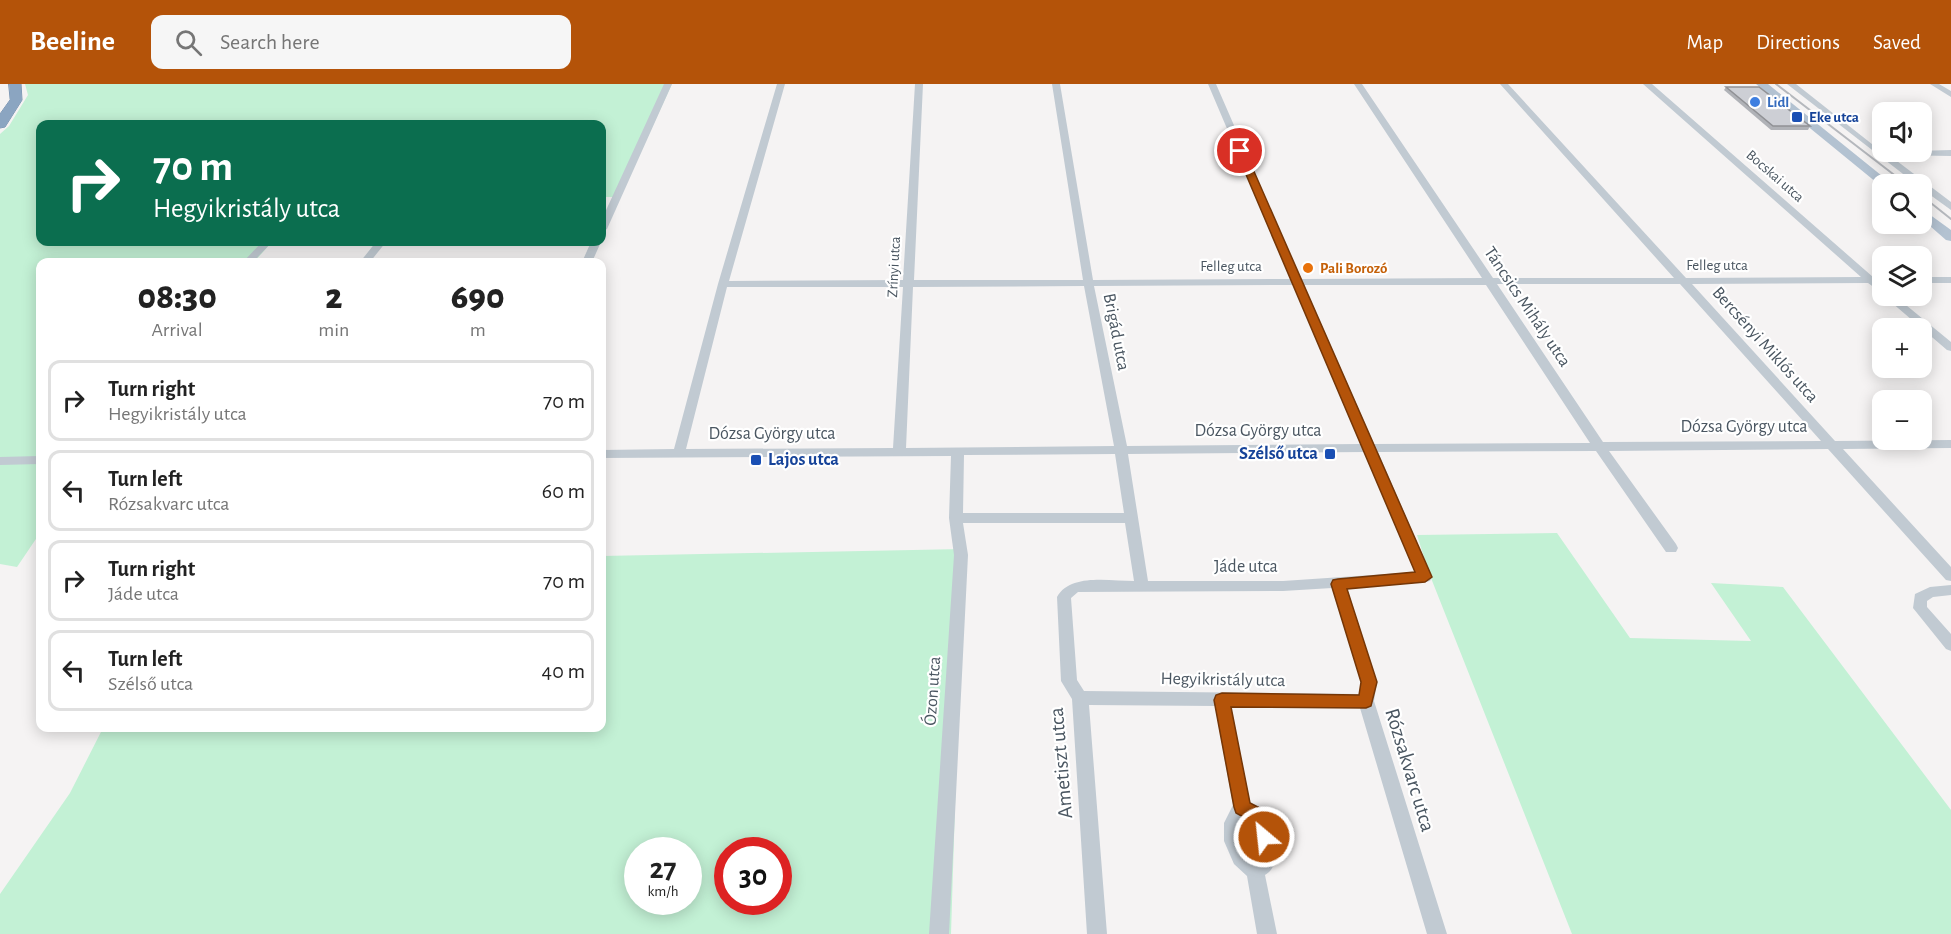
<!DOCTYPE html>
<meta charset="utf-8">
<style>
:root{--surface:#fff;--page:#f6f6f6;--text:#222;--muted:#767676;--line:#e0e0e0;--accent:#b45309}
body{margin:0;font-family:"Alegreya Sans",sans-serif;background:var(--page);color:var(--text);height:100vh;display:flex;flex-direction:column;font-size:22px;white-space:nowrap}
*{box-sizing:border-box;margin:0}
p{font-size:20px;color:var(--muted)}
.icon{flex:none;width:33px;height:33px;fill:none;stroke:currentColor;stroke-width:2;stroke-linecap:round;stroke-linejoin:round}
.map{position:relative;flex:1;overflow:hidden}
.side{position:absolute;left:36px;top:174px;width:570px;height:474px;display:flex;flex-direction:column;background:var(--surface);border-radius:12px;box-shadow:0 3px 15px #0003}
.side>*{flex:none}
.guide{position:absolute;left:36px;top:36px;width:570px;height:126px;border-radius:12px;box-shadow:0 3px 15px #0003;background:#0b6e4f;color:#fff;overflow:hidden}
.buttons{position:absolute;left:1872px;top:18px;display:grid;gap:12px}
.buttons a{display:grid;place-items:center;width:60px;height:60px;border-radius:12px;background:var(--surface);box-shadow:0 3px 15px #0003;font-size:30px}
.speed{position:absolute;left:624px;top:753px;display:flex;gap:12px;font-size:30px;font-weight:700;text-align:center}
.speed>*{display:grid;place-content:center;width:78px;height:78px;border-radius:50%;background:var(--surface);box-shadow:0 3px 15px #0003;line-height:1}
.speed small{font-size:15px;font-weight:400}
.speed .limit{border:9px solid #d22;background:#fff;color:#111}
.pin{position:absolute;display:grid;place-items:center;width:51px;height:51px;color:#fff;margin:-26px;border:3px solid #fff;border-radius:50%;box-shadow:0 2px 6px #0007}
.me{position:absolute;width:66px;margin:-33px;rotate:332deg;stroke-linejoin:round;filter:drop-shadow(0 0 4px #0008)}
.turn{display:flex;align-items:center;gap:21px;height:126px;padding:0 18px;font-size:27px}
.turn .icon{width:78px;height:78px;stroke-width:2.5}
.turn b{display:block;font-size:42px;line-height:51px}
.eta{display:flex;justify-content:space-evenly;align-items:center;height:102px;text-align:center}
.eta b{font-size:36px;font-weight:800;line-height:42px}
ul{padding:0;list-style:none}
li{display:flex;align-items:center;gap:18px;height:81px;margin:0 12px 9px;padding:0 6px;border:3px solid var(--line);border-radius:12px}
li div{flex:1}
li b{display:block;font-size:22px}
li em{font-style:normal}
header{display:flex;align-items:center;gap:36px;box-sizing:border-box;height:84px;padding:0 30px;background:var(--accent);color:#fff}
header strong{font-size:28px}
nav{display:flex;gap:33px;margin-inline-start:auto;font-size:21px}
.search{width:420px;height:54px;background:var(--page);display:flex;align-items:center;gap:15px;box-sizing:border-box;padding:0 21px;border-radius:12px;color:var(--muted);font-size:22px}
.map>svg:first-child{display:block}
.green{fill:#c3f1d5;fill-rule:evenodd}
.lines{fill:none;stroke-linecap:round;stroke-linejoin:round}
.highway-casing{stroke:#7690ad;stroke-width:1}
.minor{fill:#c1cad2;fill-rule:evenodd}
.major{fill:#b3c2d1;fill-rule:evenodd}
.highway{fill:#8ba5c1;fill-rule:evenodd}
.rail{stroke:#b5b8bd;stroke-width:2}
.wall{fill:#b0b2b7}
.building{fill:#cdcfd5;stroke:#909195;stroke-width:1.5}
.route{fill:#b45309;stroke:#753606;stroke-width:1.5}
.shop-dot{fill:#3f7fe0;stroke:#fff;stroke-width:2}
.transit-dot{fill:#1a4fb4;stroke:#fff;stroke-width:2}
.food-dot{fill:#e8710a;stroke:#fff;stroke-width:2}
.labels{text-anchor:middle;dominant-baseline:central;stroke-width:4.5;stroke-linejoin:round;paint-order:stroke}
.far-shop-label{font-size:15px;font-weight:bold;fill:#366cbe;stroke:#fff;text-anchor:start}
.far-transit-label{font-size:15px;font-weight:bold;fill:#164399;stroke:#fff;text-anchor:start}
.far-street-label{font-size:15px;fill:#4a5661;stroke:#fff}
.far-food-label{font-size:15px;font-weight:bold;fill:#c56008;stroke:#fff;text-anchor:start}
.street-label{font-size:18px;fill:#4a5661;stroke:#fff}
.transit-label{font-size:18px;font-weight:bold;fill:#164399;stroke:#fff;text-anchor:end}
.near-street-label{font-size:21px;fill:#4a5661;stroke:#fff}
</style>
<header>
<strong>Beeline</strong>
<div class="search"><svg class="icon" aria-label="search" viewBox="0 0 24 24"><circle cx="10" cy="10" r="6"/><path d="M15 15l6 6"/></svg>Search here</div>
<nav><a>Map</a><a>Directions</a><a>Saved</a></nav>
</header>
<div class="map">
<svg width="1951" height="850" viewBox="0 0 1951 850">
<rect width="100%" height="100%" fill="#f5f3f3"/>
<path class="green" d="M25,0H672L620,113H602V40H40V158H272L254,178H40V449L17,483L0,480V50L9,42L28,11Z
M1557,449L1630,554L1751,557L1711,499L1783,503L1951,726V850H1572L1429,489L1417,451Z
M963,465L951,850H0V810L70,709L103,644H602V472ZM638,766H688V818H638ZM728,766H778V818H728Z"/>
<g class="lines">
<defs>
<path id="highway" d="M9,0H21L22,16L5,43L0,44V30L10,16Z"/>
</defs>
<use href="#highway" class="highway-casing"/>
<path class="minor" d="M664,0H672L607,145L602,148V135Z
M777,0H785L729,197L903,196L915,0H923L914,196H1083L1052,0H1060L1093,196L1291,195L1208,0H1216L1301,195L1482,194L1354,0H1362L1493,194H1674L1500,0H1508L1686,194L1861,193L1643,0H1652L1873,193H1882V199H1880L1882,201V209L1868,199L1692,200L1835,357L1951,356V364L1843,365L1951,483V497L1946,496L1828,365L1609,367L1676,460L1678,464L1676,468H1666L1596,367L1378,368L1432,493L1430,497L1425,498L1346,503L1377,598L1374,617L1447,850H1427L1360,624L1231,622L1250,718C1254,721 1259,723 1261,727C1273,742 1285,780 1265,791L1277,850H1257L1247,792L1234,780L1224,757V739L1233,721L1215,622L1089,621L1107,850H1087L1072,615L1061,597L1057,513C1070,489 1110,497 1134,497L1125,439H963L968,471L949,850H929L954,471L949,434L951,372L602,374V366L674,365L718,200ZM1497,200H1680L1821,357L1603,358ZM1294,201L1361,360L1127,362L1094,202ZM1304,201H1486L1590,359L1374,360ZM1084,202L1114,362L906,364L913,203ZM727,203H903L893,364L686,365ZM1365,368L1416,488L1283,497H1148L1128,370ZM1115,370L1124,429H963L964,371ZM1332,504L1361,598L1359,610L1084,607L1077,596L1071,514L1078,508L1283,507ZM1244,733L1253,744L1259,773L1256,777C1243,766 1236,750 1244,733Z
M1787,0H1796L1882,68L1951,66V72L1889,71L1951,118V126L1922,105V100H1916Z
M1930,0H1939L1951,7V13Z
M262,158H272L253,178H243Z
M376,158H386L370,178H360Z
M591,158H601L592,178H582Z
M1922,193H1951V199H1922Z
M1884,212H1895L1951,258V267L1947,266Z
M40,372V380L0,381V373Z
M1951,501V511L1933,513L1927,517V523L1951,550V567L1946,565L1913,524L1915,510L1930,503Z"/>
<path class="major" d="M1756,0H1768L1892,100H1882V103Z
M1922,125L1951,146V157L1946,156L1922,135Z"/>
<use href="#highway" class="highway"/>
<path class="rail" d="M1776,0L1906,100
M1922,112L1951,135"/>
</g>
<path class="wall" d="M1726,3L1810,42L1808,46H1771L1724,6Z"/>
<path class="building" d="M1726,3H1759L1810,42H1773Z"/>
<path class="route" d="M1240,64L1245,67L1432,493L1425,498L1347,505L1377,598L1371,622L1366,624L1231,623L1250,719L1260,724L1273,753L1270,759L1264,761L1257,759L1247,735L1236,729L1234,723L1214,616L1216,611L1222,609L1359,611L1361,598L1331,500L1333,496L1338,495L1415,488L1236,67Z"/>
<circle class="shop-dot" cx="1755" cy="18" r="6"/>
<g class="transit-dot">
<rect x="1791" y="27" width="12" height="12" rx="3"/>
<rect x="1324" y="364" width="12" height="12" rx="3"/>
<rect x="750" y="370" width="12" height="12" rx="3"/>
</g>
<circle class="food-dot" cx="1308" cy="184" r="6"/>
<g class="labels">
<g class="far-shop-label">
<text x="1767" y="18">Lidl</text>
</g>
<g class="far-transit-label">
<text x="1809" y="33">Eke utca</text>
</g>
<g class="far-street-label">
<text transform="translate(1775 92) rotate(41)">Bocskai utca</text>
<text x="1717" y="181">Felleg utca</text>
<text x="1231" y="182">Felleg utca</text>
<text transform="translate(894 183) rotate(-87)">Zrínyi utca</text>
</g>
<g class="far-food-label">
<text x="1320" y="184">Pali Borozó</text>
</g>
<g class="street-label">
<text transform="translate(1527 223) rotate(56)">Táncsics Mihály utca</text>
<text transform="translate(1116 248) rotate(79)">Brigád utca</text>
<text transform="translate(1765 261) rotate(48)">Bercsényi Miklós utca</text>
<text x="1744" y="343">Dózsa György utca</text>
<text x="1258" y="347">Dózsa György utca</text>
<text x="772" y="350">Dózsa György utca</text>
<text x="1246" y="483">Jáde utca</text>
<text transform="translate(1223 596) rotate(1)">Hegyikristály utca</text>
<text transform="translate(933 607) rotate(-86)">Ózon utca</text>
</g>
<g class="transit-label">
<text x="1318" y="370">Szélső utca</text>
<text x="768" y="376" text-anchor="start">Lajos utca</text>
</g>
<g class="near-street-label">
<text transform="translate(1061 679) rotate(-95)">Ametiszt utca</text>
<text transform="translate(1410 686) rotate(73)">Rózsakvarc utca</text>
</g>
</g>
</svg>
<div class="buttons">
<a><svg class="icon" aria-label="sound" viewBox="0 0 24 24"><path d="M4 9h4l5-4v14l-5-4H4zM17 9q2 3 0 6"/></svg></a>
<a><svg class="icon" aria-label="search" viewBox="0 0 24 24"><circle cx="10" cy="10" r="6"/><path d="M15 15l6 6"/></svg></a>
<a><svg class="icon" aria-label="layers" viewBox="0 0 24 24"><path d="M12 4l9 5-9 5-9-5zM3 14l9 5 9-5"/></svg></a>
<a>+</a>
<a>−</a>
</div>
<div class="speed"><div>27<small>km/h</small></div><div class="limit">30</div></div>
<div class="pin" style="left:1240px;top:67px;background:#d93025"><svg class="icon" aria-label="arrive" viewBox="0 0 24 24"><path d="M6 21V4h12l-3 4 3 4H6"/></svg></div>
<svg class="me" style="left:1264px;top:753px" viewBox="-20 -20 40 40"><circle r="17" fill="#b45309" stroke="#fff" stroke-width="3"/><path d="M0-11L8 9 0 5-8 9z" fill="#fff"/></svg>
<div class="guide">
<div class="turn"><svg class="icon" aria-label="right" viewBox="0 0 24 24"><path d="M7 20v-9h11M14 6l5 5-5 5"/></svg><div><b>70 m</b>Hegyikristály utca</div></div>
</div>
<section class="side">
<div class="eta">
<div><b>08:30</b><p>Arrival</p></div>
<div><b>2</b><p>min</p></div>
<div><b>690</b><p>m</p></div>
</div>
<ul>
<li><svg class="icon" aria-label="right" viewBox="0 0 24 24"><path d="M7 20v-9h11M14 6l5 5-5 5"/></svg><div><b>Turn right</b><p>Hegyikristály utca</p></div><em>70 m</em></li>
<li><svg class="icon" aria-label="left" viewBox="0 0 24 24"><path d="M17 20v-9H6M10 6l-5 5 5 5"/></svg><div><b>Turn left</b><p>Rózsakvarc utca</p></div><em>60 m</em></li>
<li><svg class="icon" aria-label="right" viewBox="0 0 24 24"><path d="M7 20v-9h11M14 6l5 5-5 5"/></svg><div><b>Turn right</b><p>Jáde utca</p></div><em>70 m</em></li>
<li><svg class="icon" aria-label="left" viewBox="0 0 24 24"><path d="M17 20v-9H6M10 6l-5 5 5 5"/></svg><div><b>Turn left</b><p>Szélső utca</p></div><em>40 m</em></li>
</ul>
</section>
</div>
